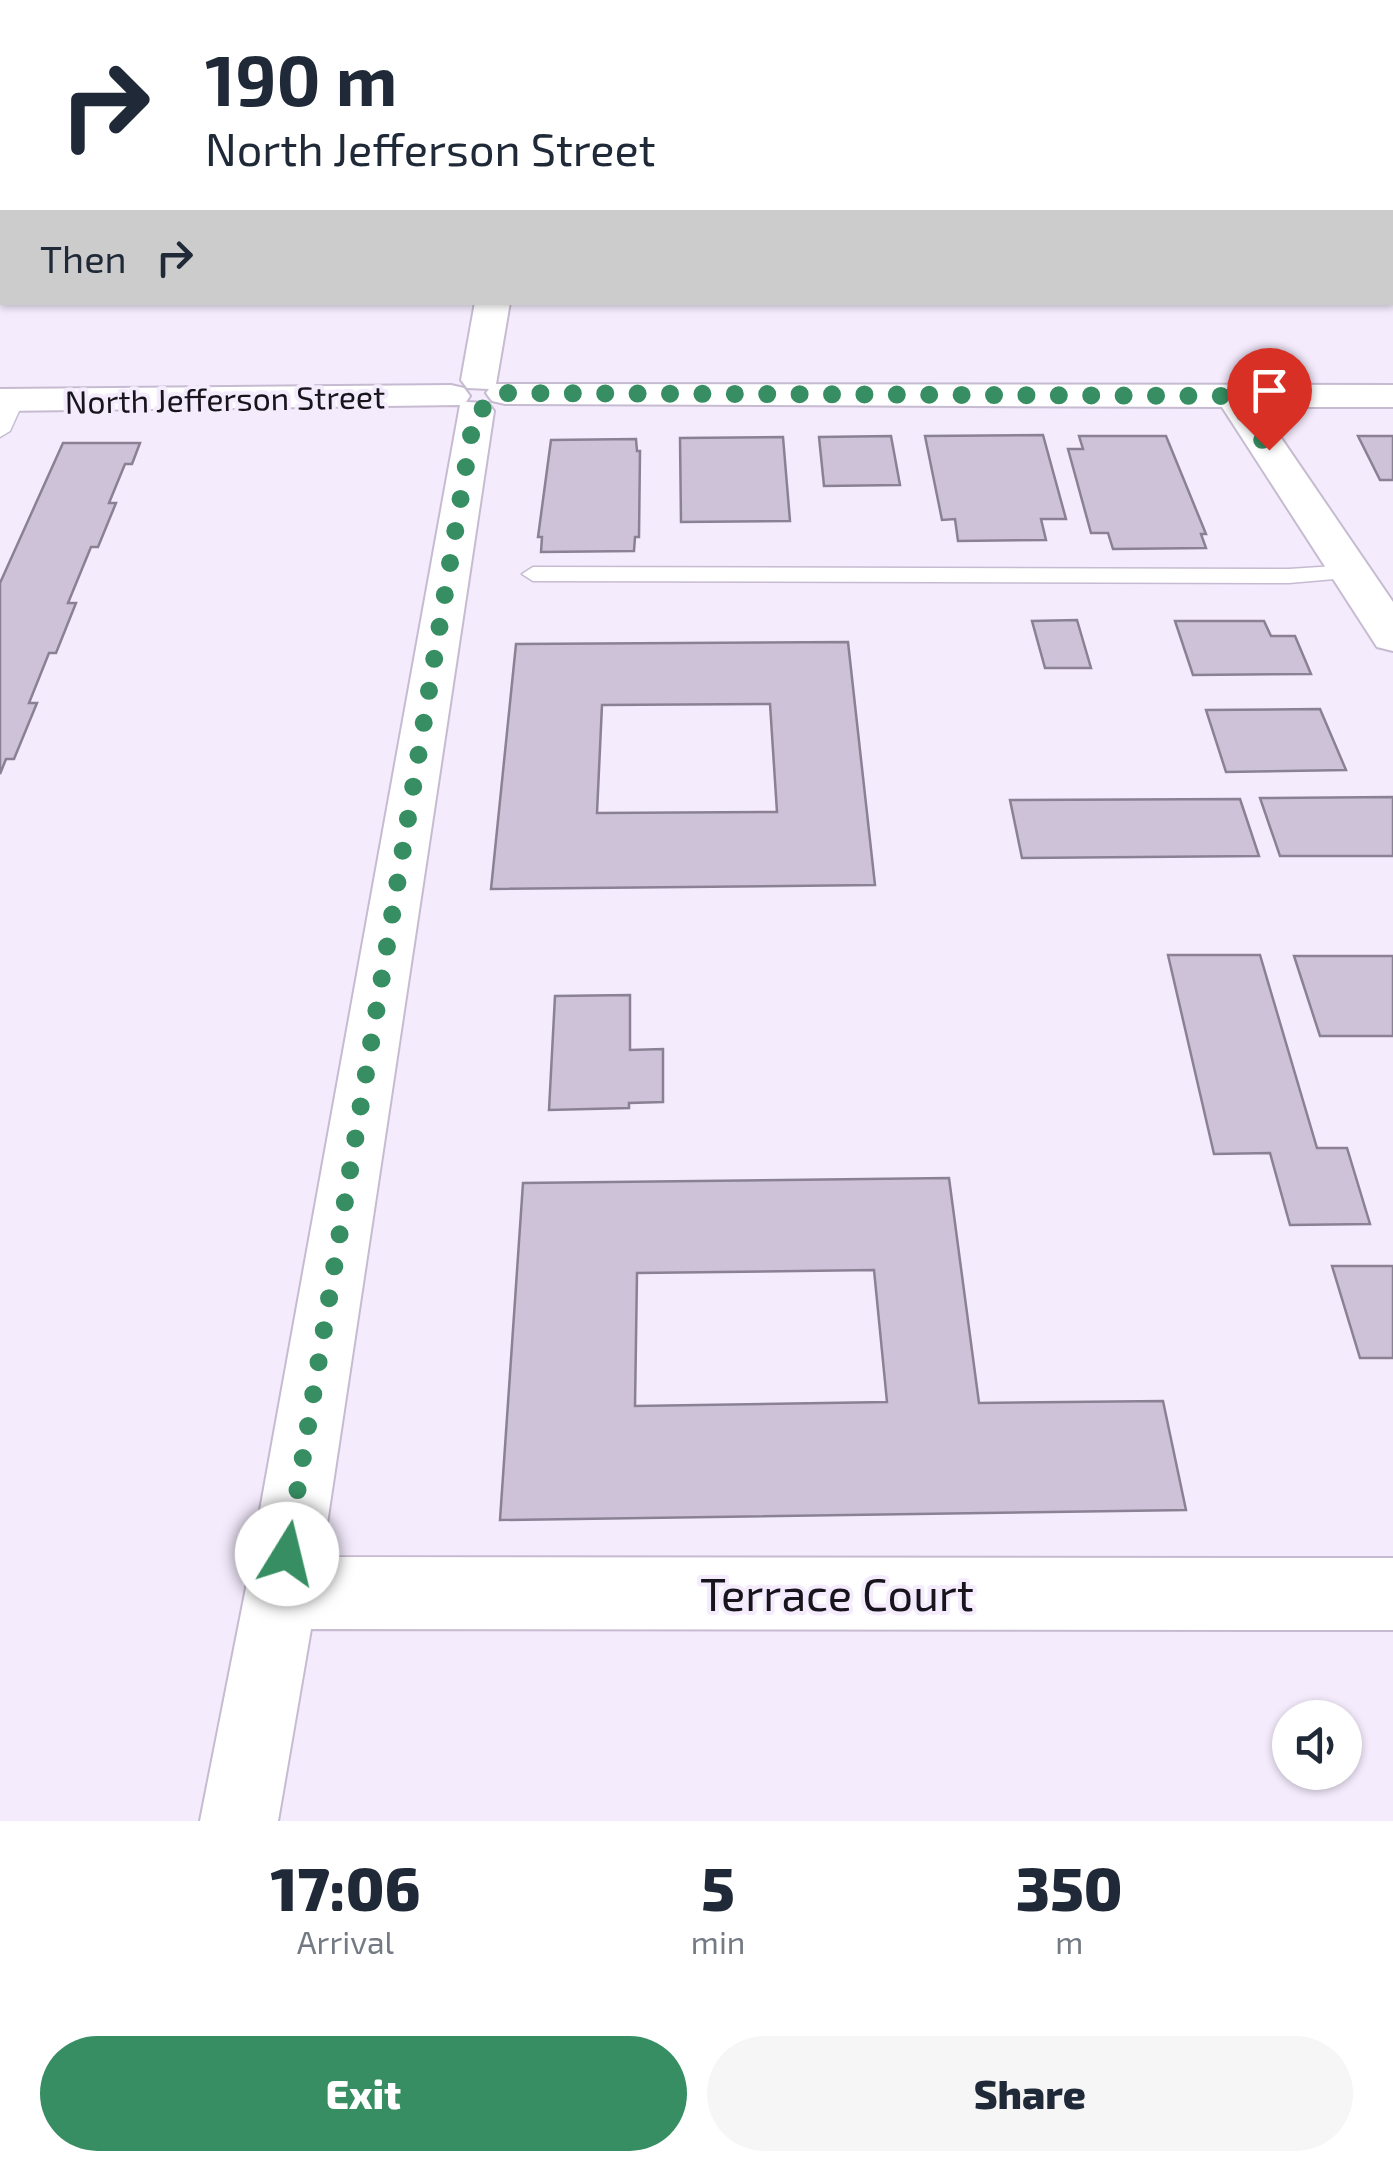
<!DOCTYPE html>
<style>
:root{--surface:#fff;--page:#f6f6f7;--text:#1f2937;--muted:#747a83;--accent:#368e62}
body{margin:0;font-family:"Exo 2",sans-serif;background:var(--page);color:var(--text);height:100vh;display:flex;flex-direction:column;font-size:38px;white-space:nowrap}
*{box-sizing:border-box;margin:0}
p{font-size:32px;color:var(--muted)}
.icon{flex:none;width:55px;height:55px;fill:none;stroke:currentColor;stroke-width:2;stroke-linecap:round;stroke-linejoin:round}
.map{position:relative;height:1821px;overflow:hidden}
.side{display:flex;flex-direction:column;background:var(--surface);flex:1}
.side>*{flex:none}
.top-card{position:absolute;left:0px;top:0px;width:1395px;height:305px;box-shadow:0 2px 8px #0004;background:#fff;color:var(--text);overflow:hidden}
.controls{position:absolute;left:1272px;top:1700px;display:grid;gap:20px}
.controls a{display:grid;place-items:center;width:90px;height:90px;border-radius:50%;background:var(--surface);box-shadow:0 2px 8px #0004;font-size:50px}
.pin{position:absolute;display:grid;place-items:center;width:85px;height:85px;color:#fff;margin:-102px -42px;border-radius:50% 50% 50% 0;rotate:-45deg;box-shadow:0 0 10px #0007}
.pin .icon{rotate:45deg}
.me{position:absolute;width:110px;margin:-55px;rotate:9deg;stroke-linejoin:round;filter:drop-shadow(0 0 8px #0008)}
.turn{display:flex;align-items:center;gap:35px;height:210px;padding:0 40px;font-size:45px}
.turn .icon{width:130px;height:130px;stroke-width:2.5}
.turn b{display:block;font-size:70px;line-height:85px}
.then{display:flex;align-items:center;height:95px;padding:0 40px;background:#0003;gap:20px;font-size:38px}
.eta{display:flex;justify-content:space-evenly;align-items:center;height:170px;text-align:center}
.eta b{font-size:60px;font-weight:800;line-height:70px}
.primary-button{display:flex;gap:20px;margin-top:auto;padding:20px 40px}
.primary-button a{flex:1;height:115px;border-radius:60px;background:var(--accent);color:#fff;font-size:40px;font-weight:800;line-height:115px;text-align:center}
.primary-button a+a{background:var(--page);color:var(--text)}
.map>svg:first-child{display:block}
.building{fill:#cdc2d7;stroke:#8b8195;stroke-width:2.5;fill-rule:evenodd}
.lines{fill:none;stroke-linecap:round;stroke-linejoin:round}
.service-casing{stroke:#c6bbd0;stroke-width:3}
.minor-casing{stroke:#c6bbd0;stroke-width:4}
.service{fill:#fff;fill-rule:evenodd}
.minor{fill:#fff;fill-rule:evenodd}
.route{stroke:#368e62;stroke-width:18;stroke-dasharray:0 32.4}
.labels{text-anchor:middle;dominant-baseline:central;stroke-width:8;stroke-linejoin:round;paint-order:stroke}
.far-street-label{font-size:32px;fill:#18141c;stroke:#f4ebfd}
.near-street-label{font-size:45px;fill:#18141c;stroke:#f4ebfd}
</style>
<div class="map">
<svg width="1393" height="1821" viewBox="0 0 1393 1821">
<rect width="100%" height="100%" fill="#f4ebfd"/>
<path class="building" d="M1043,435L1066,519H1041L1046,540L958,541L955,519L942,520L925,436Z
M891,436L900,485L824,486L819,437Z
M1079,436H1166L1206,534H1201L1206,548L1113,549L1108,533H1091L1068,449H1083Z
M1358,436H1393V480H1380Z
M783,437L790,521L681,522L680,438Z
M636,439L637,451H640L639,537H635L634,551L541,552L542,537H538L551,440Z
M63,443H140L132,464H125L109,503H116L98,547H91L68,603H76L56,653H49L29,703H37L14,759H6L0,774V583Z
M1077,620L1091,668H1045L1032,621Z
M1175,621H1264L1271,636H1295L1311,674L1193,675Z
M848,642L875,885L491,889L516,644ZM770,704L777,812L597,813L602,705Z
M1320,709L1346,770L1226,772L1206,710Z
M1393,797V856H1280L1260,798Z
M1240,799L1259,856L1022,858L1010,800Z
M1168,955H1260L1317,1148H1347L1370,1224L1290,1225L1270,1153L1214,1154Z
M1294,956H1393V1036H1320Z
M630,995V1050L663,1049V1102L629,1103V1108L549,1110L555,996Z
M949,1178L979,1403L1163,1401L1186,1510L500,1520L523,1183ZM874,1270L887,1402L635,1406L637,1273Z
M1332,1266H1393V1358H1360Z"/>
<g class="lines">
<defs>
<path id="service" d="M594,0H608V2H594Z
M901,0H915V2H901Z
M1010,0H1024L1025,2H1011Z
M1046,0H1060L1061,2H1047Z
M1328,0H1343L1344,2H1330Z
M1392,55H1393V63H1392Z
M14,394L24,400L10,431L0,437V409L7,396Z
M1350,565L1358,567L1361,572L1358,577L1289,583L533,581L522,574L533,567L1289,569Z"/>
<path id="minor" d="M0,95H2V113H0Z
M1392,99H1393V117H1392Z
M475,302H510L496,384L1393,385V407H1260L1393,602V651L1377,647L1222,407L505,404L492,401L486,393L489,389L467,388L461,380Z
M451,385L464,388L470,396L466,402L488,403L494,411L322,1557L1393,1558V1630L311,1629L278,1821H200L245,1593L460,405L0,411V389Z"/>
</defs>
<use href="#service" class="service-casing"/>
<use href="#minor" class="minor-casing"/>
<use href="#service" class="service"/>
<use href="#minor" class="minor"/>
</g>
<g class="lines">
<path class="route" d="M287,1554L475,411L500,403L505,393L1233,396L1269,450"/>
</g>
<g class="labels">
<g class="far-street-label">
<text transform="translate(225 398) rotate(-1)">North Jefferson Street</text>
</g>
<g class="near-street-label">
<text x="837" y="1593">Terrace Court</text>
</g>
</g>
</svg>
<div class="controls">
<a><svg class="icon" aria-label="sound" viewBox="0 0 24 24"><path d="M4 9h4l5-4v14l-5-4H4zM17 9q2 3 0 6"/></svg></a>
</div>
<div class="pin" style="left:1269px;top:450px;background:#d93025"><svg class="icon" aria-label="arrive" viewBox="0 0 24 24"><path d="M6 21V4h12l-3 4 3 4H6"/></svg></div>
<svg class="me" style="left:287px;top:1554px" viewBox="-20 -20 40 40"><circle r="19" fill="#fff"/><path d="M0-13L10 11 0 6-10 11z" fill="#368e62"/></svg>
<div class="top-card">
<div class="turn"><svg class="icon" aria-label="right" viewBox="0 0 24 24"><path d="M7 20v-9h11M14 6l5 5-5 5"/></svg><div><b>190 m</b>North Jefferson Street</div></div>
<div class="then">Then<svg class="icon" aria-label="right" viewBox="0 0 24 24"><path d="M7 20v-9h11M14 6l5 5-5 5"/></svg></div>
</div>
</div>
<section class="side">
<div class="eta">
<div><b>17:06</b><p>Arrival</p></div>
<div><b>5</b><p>min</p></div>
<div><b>350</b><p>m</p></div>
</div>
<div class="primary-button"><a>Exit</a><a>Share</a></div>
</section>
